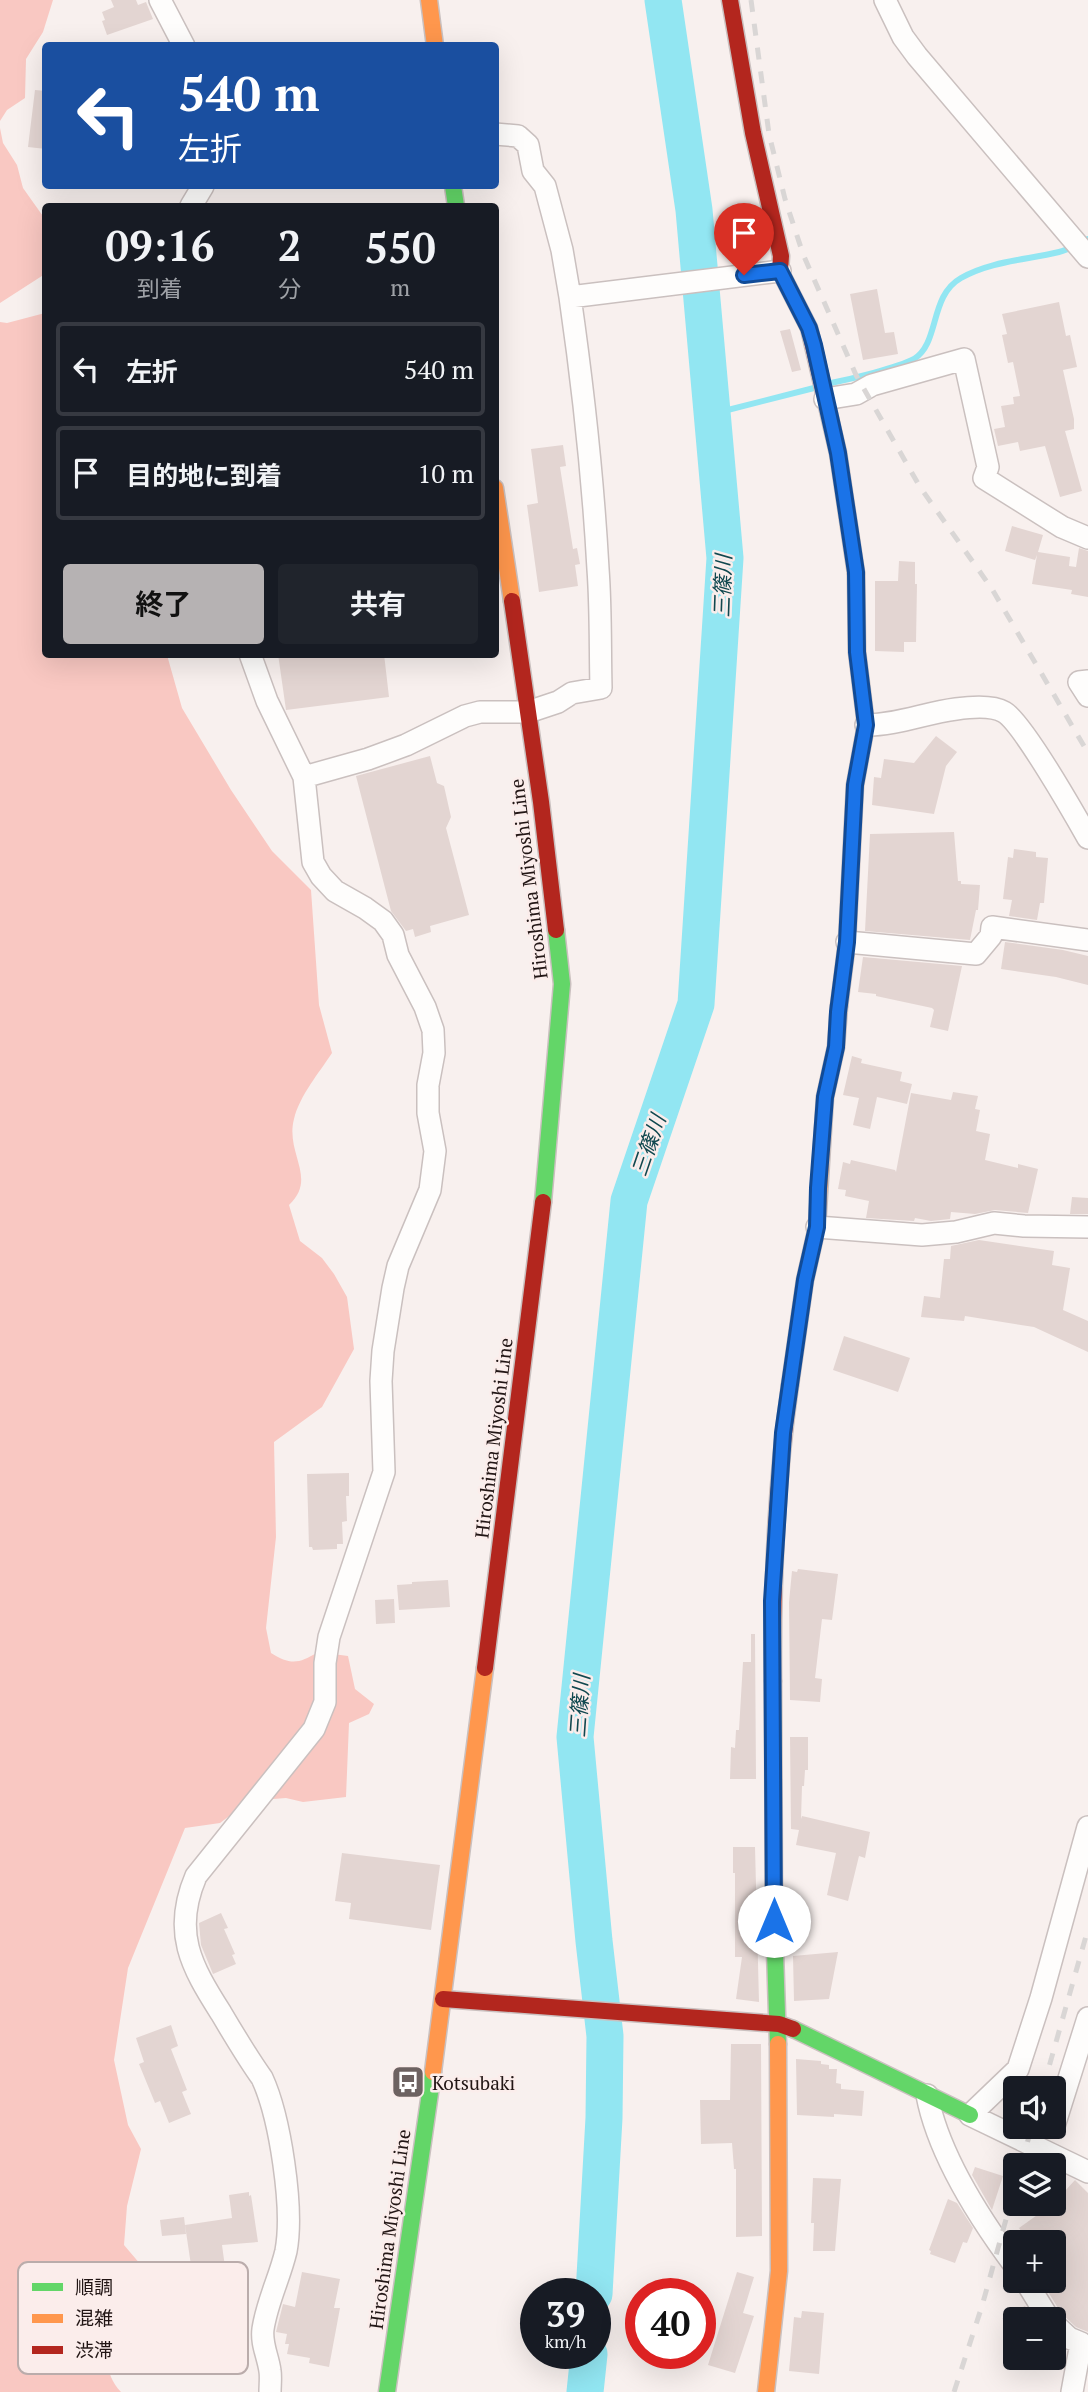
<!DOCTYPE html>
<html lang="ja">
<meta charset="utf-8">
<style>
:root{--surface:#171b24;--page:#20242c;--text:#f1f3f6;--muted:#9ea1a6;--line:#363941;--accent:#b6b2b3}
body{margin:0;font-family:"PT Serif","Noto Sans JP",serif;background:var(--page);color:var(--text);height:100vh;display:flex;flex-direction:column;font-size:26px;white-space:nowrap}
*{box-sizing:border-box;margin:0}
p{font-size:23px;color:var(--muted)}
.icon{flex:none;width:38px;height:38px;fill:none;stroke:currentColor;stroke-width:2;stroke-linecap:round;stroke-linejoin:round}
.map{position:relative;flex:1;overflow:hidden}
.details{position:absolute;left:42px;top:203px;width:457px;height:455px;display:flex;flex-direction:column;background:var(--surface);border-radius:7px;box-shadow:0 7px 28px #0002}
.details>*{flex:none}
.guide{position:absolute;left:42px;top:42px;width:457px;height:147px;border-radius:7px;box-shadow:0 7px 28px #0002;background:#1a4fa0;color:#fff;overflow:hidden}
.controls{position:absolute;left:1003px;top:2076px;display:grid;gap:14px}
.controls a{display:grid;place-items:center;width:63px;height:63px;border-radius:7px;background:var(--surface);box-shadow:0 7px 28px #0002;font-size:35px}
.speed{position:absolute;left:520px;top:2278px;display:flex;gap:14px;font-size:35px;font-weight:700;text-align:center}
.speed>*{display:grid;place-content:center;width:91px;height:91px;border-radius:50%;background:var(--surface);box-shadow:0 7px 28px #0002;line-height:1}
.speed small{font-size:18px;font-weight:400}
.speed .limit{border:10px solid #d22;background:#fff;color:#111}
.pin{position:absolute;display:grid;place-items:center;width:60px;height:60px;color:#fff;margin:-72px -30px;border-radius:50% 50% 50% 0;rotate:-45deg;box-shadow:0 0 7px #0007}
.pin .icon{rotate:45deg}
.me{position:absolute;width:77px;margin:-38px;rotate:0deg;stroke-linejoin:round;filter:drop-shadow(0 0 5px #0008)}
.turn{display:flex;align-items:center;gap:24px;height:147px;padding:0 21px;font-size:32px}
.turn .icon{width:91px;height:91px;stroke-width:2.5}
.turn b{display:block;font-size:49px;line-height:60px}
.eta{display:flex;justify-content:space-evenly;align-items:center;height:119px;text-align:center}
.eta b{font-size:42px;font-weight:700;line-height:49px}
.primary-button{display:flex;gap:14px;margin-top:auto;padding:14px 21px}
.primary-button a{flex:1;height:80px;border-radius:7px;background:var(--accent);color:#111;font-size:28px;font-weight:700;line-height:80px;text-align:center}
.primary-button a+a{background:var(--page);color:var(--text)}
ul{padding:0;list-style:none}
li{display:flex;align-items:center;gap:21px;height:94px;margin:0 14px 10px;padding:0 7px;border:4px solid var(--line);border-radius:7px}
li div{flex:1}
li b{display:block;font-size:26px}
li em{font-style:normal}
.map>svg:first-child{display:block}
.green{fill:#f9c8c2}
.lines{fill:none;stroke-linecap:round;stroke-linejoin:round}
.stream{stroke:#92e6f2;stroke-width:6}
.river{stroke:#92e6f2;stroke-width:37}
.building{fill:#e3d5d2}
.street-casing{stroke:#cac0bf;stroke-width:24}
.fast-casing{stroke:#cac0bf;stroke-width:19}
.slow-casing{stroke:#cac0bf;stroke-width:19}
.jam-casing{stroke:#cac0bf;stroke-width:19}
.street{stroke:#fefdfc;stroke-width:21}
.fast{stroke:#63d668;stroke-width:16}
.slow{stroke:#ff974d;stroke-width:16}
.jam{stroke:#b3261e;stroke-width:16}
.rail{stroke:#d9d6d5;stroke-width:5;stroke-dasharray:12 12;stroke-linecap:butt}
.route-casing{stroke:#114b97;stroke-width:18}
.route{stroke:#1a73e8;stroke-width:12}
.labels{text-anchor:middle;dominant-baseline:central;stroke-width:5;stroke-linejoin:round;paint-order:stroke}
.street-label{font-size:19px;fill:#221615;stroke:#fbedeb}
.poi-label{font-size:19px;fill:#221615;stroke:#fbedeb;text-anchor:start}
.water-label{font-size:21px;font-style:italic;fill:#10484f;stroke:#fbedeb}
.key{fill:#fbedeb;stroke:#baacab;stroke-width:2}
.key-label{font-size:19px;fill:#221615}
</style>
<div class="map">
<svg width="1088" height="2392" viewBox="0 0 1088 2392">
<rect width="100%" height="100%" fill="#f8f0ee"/>
<path class="green" d="M0,0H53L43,32L26,59L25,98L7,110L0,121Z
M0,128L3,143L17,165L23,188L45,219V274L0,303Z
M45,313L46,654L167,655L182,708L231,790L272,851L311,890L319,1005L332,1053C319,1073 300,1095 294,1119C285,1154 318,1178 289,1205L300,1241L322,1258L334,1274L347,1297L354,1349L322,1407L274,1442L276,1537L266,1628L271,1653C290,1665 299,1664 318,1652L348,1656L355,1689L374,1704L369,1714L349,1723L346,1797L303,1802L286,1798L249,1801L220,1823L185,1828L128,1968L114,2060L128,2125L141,2149L127,2206L124,2245L141,2265L152,2298L147,2313L137,2331C102,2335 100,2370 121,2392H0V322L7,323Z"/>
<g class="lines">
<path class="stream" d="M831,383C851,379 897,368 914,359C940,343 929,296 961,278C991,261 1026,260 1059,252C1069,250 1079,243 1088,239
M712,414L814,388"/>
<path class="river" d="M594,2294L604,2118L605,2036L594,1941L575,1737L629,1201L696,1004L725,558L694,210L663,0
M585,2392L589,2354"/>
</g>
<path class="building" d="M111,0H136L138,5L146,2L153,19L107,35L102,21L105,20L102,12L114,7Z
M35,90L46,91V149L28,147Z
M877,289L885,333L894,332L898,354L863,360L850,294Z
M1059,302L1066,336L1070,335L1077,367L1063,370L1074,419V429L1065,431L1082,491L1060,497L1045,446L1020,451L1018,442L998,446L994,429L1005,427L1001,406L1014,404L1013,397L1020,396L1013,362L1008,363L1002,335L1007,334L1002,314Z
M790,329L801,370L792,372L780,331Z
M563,445L566,466L560,467L573,549L577,548L580,564L575,565L578,586L539,592L527,505L538,503L531,449Z
M1012,526L1043,535L1038,552L1070,557L1069,566L1076,567L1079,548L1088,551V597L1071,594L1072,590L1032,584L1037,555L1035,560L1005,551Z
M899,561L915,562V584H917L916,642H904V652L875,651V581H898Z
M278,654H384L389,697L286,710Z
M936,736L957,752L946,766L934,814L872,805L874,777L881,778L884,759L914,763Z
M430,756L437,783L444,786L451,817L446,828L469,915L430,926L431,932L415,937L413,929L406,931L391,911L356,776Z
M954,832L958,881H961V884L980,885L978,910H976L970,940L865,931L870,834Z
M1014,849L1036,852V857L1048,858L1044,903H1040L1037,920L1009,916L1012,900L1003,899L1008,857L1013,858Z
M1005,942L1063,950L1088,956V985L1056,977L1001,969Z
M863,957L962,966L948,1031L930,1027L934,1010L932,1008L876,996V994L858,992Z
M852,1056L862,1059L861,1063L902,1072L900,1081L912,1084L907,1104L877,1097L870,1129L853,1125L859,1098L843,1095Z
M953,1092L978,1096L975,1109L980,1110L976,1131L990,1134L985,1160L1018,1168V1164L1038,1169L1028,1213L995,1210L975,1214L951,1212L950,1219L931,1221L915,1218L914,1221L866,1218L869,1201L845,1196L846,1190L838,1189L843,1162L850,1164L851,1160L895,1170L896,1172L911,1093L951,1100Z
M1072,1197L1088,1198V1214H1070Z
M979,1240L1054,1251L1052,1265L1070,1268L1063,1310L1088,1321V1352L1034,1327L965,1316L964,1321L921,1317L924,1296L940,1298L944,1259H950L951,1246Z
M844,1336L910,1358L898,1392L833,1370Z
M349,1473V1496H346L347,1521L342,1522L343,1544H337V1549L313,1550L312,1547H309L307,1474Z
M798,1569L838,1574L832,1620L822,1619L815,1678L822,1679L820,1702L790,1700L789,1602L792,1571L797,1572Z
M448,1580L450,1607L399,1610L397,1585L412,1584V1582Z
M394,1599L395,1623L376,1624L375,1600Z
M751,1634H755L756,1779H730L731,1747L735,1748L736,1730H739L743,1662H751Z
M790,1737H808V1770H805L804,1786H802L801,1819L802,1816L870,1832L865,1858L859,1856L848,1901L827,1895L836,1853L796,1845L799,1830L791,1829Z
M733,1847H755L759,2002L736,1999L742,1957H735V1873H733Z
M342,1853L440,1865L431,1930L349,1919L351,1903L335,1901Z
M221,1913L228,1928L224,1929L235,1954L232,1955L236,1964L213,1974L201,1945L199,1923Z
M838,1952L829,1999L794,2001L793,1956Z
M171,2025L178,2046L171,2049L187,2090L182,2092L191,2114L169,2123L160,2101L155,2103L139,2064L144,2062L136,2038Z
M731,2044H761L762,2236L736,2237V2169H734L732,2143L701,2144L700,2100H730Z
M796,2059L821,2061V2064L829,2065V2069H837L836,2083L841,2084V2089L864,2091L862,2116L834,2114V2117L797,2115Z
M975,2167L1003,2176L992,2210L972,2175Z
M813,2178L841,2179L835,2251H813L814,2223H811Z
M1075,2180L1088,2193V2332L1076,2327L1061,2313L1041,2280H1054V2242H1029L1019,2228L1054,2203Z
M249,2192V2196L251,2195L258,2242L222,2245L225,2267L192,2272L185,2225L232,2218L229,2195Z
M948,2199L957,2203L973,2228L967,2243L963,2242L955,2263L930,2254L931,2251L929,2250Z
M184,2217L186,2234L162,2236L160,2220Z
M302,2272L340,2279L334,2308H340L329,2367L309,2363L310,2358L287,2354L289,2344H285L287,2334L276,2332L283,2304L295,2307Z
M737,2272L754,2277L743,2313L754,2316L735,2373L708,2365Z
M1025,2306L1033,2319H1002Z
M802,2311L824,2313L819,2374L789,2371L794,2317L801,2318Z"/>
<g class="lines">
<defs>
<path id="street" d="M160,0L184,46
M885,0L903,37L917,56L1088,257
M495,134L518,136L528,145L533,171L545,186L562,250L570,297L780,271
M191,206L203,186
M825,399L856,394L872,385L964,359L988,467L984,478L1062,527L1088,538
M250,654L267,701L304,777L313,862L321,876L335,891L365,908L383,921L393,935L398,955L425,1007L433,1030L434,1053L428,1085V1113L435,1151L430,1190L398,1266L393,1288L383,1351L381,1381L384,1472L329,1637L325,1663V1702L314,1729L196,1876C172,1932 191,1966 221,2013C234,2035 247,2057 262,2078C280,2117 294,2208 286,2251C280,2277 267,2302 263,2329C261,2344 268,2356 270,2371C271,2377 270,2385 270,2392
M1088,681L1079,682L1088,696
M866,725C897,725 925,713 956,709C970,707 992,705 1004,712C1022,722 1075,815 1088,838
M304,777L368,759L406,745L465,716L480,712H528L558,702L572,693L601,688C600,648 601,609 598,569C593,478 583,387 570,297
M847,942L976,954L991,936L992,927L1088,940
M817,1227L922,1235L956,1232L994,1223L1024,1226L1088,1227
M1088,1827L1041,1998L1018,2069L970,2115L1088,2172
M927,2095C938,2153 980,2219 1015,2266
M1054,2126L1088,2018
M1025,2280L1049,2319
M1054,2324L1069,2338L1081,2343L1072,2392"/>
<path id="fast" d="M453,186L456,206
M839,1006L847,942L855,785L866,725L857,652L856,573
M543,1202L562,984L556,930
M773,1681L774,1921L778,2044
M793,2029L970,2115
M387,2392L433,2072"/>
<path id="slow" d="M429,0L435,46
M495,488L512,601
M790,1385L805,1280L817,1227L825,1097L836,1047L839,1006
M433,2072L485,1668
M766,2392L779,2271L778,2044"/>
<path id="jam" d="M730,0L753,133L781,256L780,271L809,328L838,453L856,573
M512,601L541,802L556,930
M485,1668L543,1202
M773,1681C772,1583 776,1483 790,1385
M443,1999L779,2024L793,2029"/>
</defs>
<use href="#street" class="street-casing"/>
<use href="#fast" class="fast-casing"/>
<use href="#slow" class="slow-casing"/>
<use href="#jam" class="jam-casing"/>
<use href="#street" class="street"/>
<use href="#fast" class="fast"/>
<use href="#slow" class="slow"/>
<use href="#jam" class="jam"/>
<path class="rail" d="M751,0L769,134L785,199L803,254L856,375L920,487L992,589L1088,753
M1043,2088L1088,1929
M1021,2165L1032,2126
M954,2392L982,2306L1015,2187"/>
</g>
<g class="lines">
<defs>
<path id="route" d="M744,275L780,271L809,328L814,345L838,453L856,572L857,652L866,725L855,785L847,942L838,1012L836,1047L825,1097L818,1188L817,1227L805,1280L783,1433L772,1601L774,1921"/>
</defs>
<use href="#route" class="route-casing"/>
<use href="#route" class="route"/>
</g>
<defs>
<symbol id="bus-square" viewBox="-11 -11 22 22"><rect x="-9" y="-9" width="18" height="18" rx="4" fill="#6d6261" stroke="#fbedeb"/><path d="M-5-6H5V4H4V6H2V4H-2V6H-4V4H-5ZM-3.5-4V0h7V-4ZM-3.5 1.2v1.5H-2V1.2ZM2 1.2v1.5H3.5V1.2Z" fill="#fff"/></symbol>
</defs>
<g fill-rule="evenodd">
<use href="#bus-square" x="389" y="2063" width="38" height="38"/>
</g>
<g class="labels">
<g class="street-label">
<text transform="translate(528 879) rotate(-97)">Hiroshima Miyoshi Line</text>
<text transform="translate(493 1438) rotate(-83)">Hiroshima Miyoshi Line</text>
<text transform="translate(389 2229) rotate(-82)">Hiroshima Miyoshi Line</text>
</g>
<g class="poi-label">
<text x="432" y="2082">Kotsubaki</text>
</g>
<g class="water-label">
<text transform="translate(722 586) rotate(-88)">三篠川</text>
<text transform="translate(648 1145) rotate(-71)">三篠川</text>
<text transform="translate(579 1706) rotate(-86)">三篠川</text>
</g>
</g>
<rect x="18" y="2262" width="230" height="112" rx="10" class="key"/>
<rect x="32" y="2283" width="31" height="8" fill="#63d668"/>
<rect x="32" y="2314" width="31" height="9" fill="#ff974d"/>
<rect x="32" y="2346" width="31" height="8" fill="#b3261e"/>
<g class="key-label">
<text x="75" y="2294">順調</text>
<text x="75" y="2325">混雑</text>
<text x="75" y="2357">渋滞</text>
</g>
</svg>
<div class="controls">
<a><svg class="icon" aria-label="sound" viewBox="0 0 24 24"><path d="M4 9h4l5-4v14l-5-4H4zM17 9q2 3 0 6"/></svg></a>
<a><svg class="icon" aria-label="layers" viewBox="0 0 24 24"><path d="M12 4l9 5-9 5-9-5zM3 14l9 5 9-5"/></svg></a>
<a>+</a>
<a>−</a>
</div>
<div class="speed"><div>39<small>km/h</small></div><div class="limit">40</div></div>
<div class="pin" style="left:744px;top:275px;background:#d93025"><svg class="icon" aria-label="arrive" viewBox="0 0 24 24"><path d="M6 21V4h12l-3 4 3 4H6"/></svg></div>
<svg class="me" style="left:774px;top:1921px" viewBox="-20 -20 40 40"><circle r="19" fill="#fff"/><path d="M0-13L10 11 0 6-10 11z" fill="#1a73e8"/></svg>
<div class="guide">
<div class="turn"><svg class="icon" aria-label="left" viewBox="0 0 24 24"><path d="M17 20v-9H6M10 6l-5 5 5 5"/></svg><div><b>540 m</b>左折</div></div>
</div>
<section class="details">
<div class="eta">
<div><b>09:16</b><p>到着</p></div>
<div><b>2</b><p>分</p></div>
<div><b>550</b><p>m</p></div>
</div>
<ul>
<li><svg class="icon" aria-label="left" viewBox="0 0 24 24"><path d="M17 20v-9H6M10 6l-5 5 5 5"/></svg><div><b>左折</b></div><em>540 m</em></li>
<li><svg class="icon" aria-label="arrive" viewBox="0 0 24 24"><path d="M6 21V4h12l-3 4 3 4H6"/></svg><div><b>目的地に到着</b></div><em>10 m</em></li>
</ul>
<div class="primary-button"><a>終了</a><a>共有</a></div>
</section>
</div>
